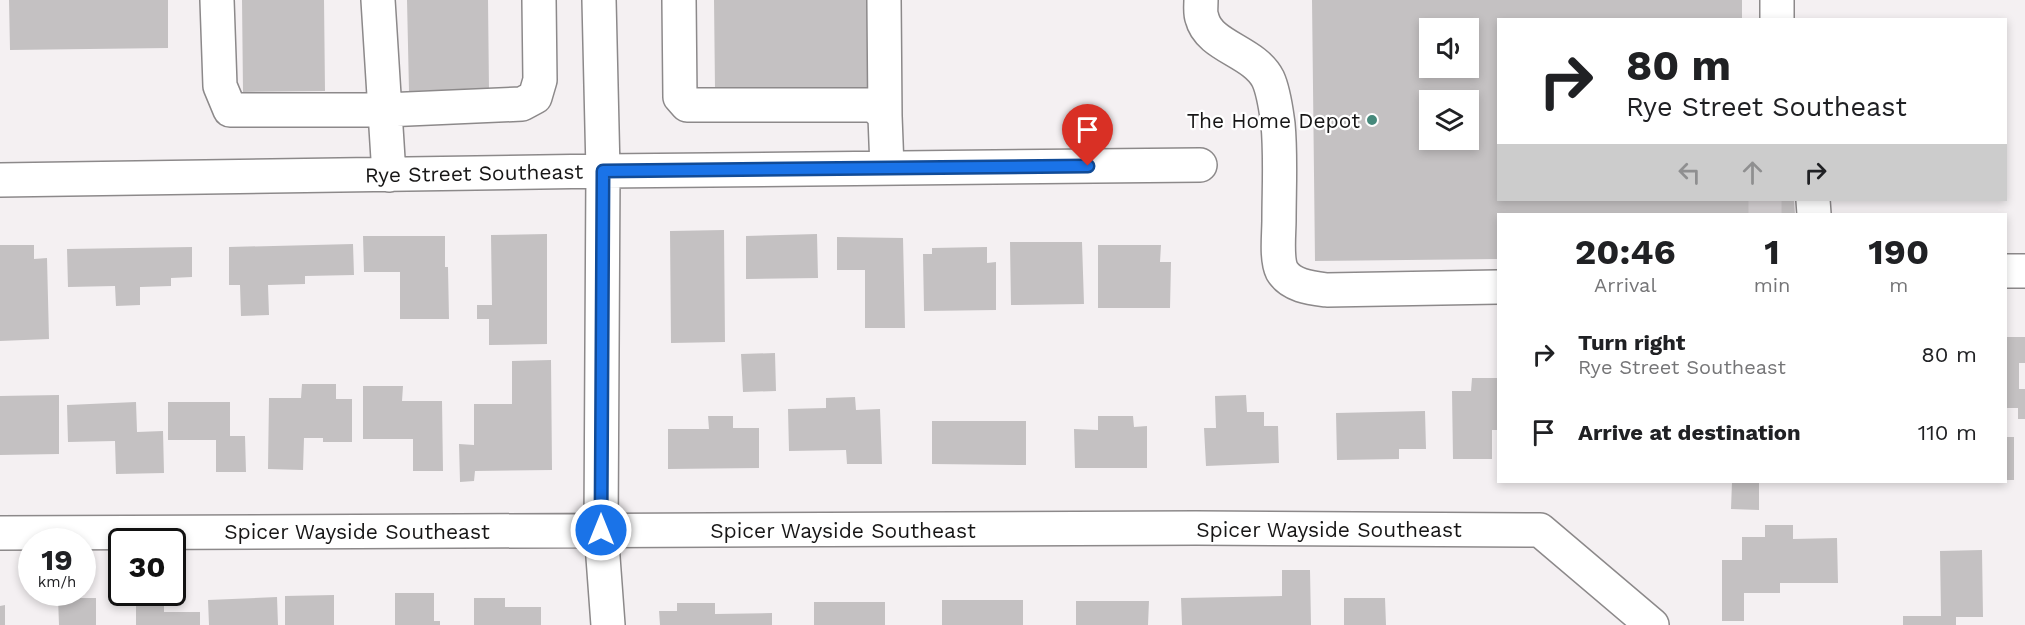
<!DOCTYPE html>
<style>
:root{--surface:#fff;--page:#f2f2f2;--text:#202124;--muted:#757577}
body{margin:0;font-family:"Work Sans",sans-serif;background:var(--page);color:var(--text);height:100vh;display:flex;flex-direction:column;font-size:22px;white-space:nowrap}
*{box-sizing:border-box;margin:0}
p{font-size:20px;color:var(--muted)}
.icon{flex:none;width:33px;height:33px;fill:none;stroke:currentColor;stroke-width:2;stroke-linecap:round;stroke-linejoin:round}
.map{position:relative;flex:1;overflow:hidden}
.details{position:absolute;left:1497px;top:213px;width:510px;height:270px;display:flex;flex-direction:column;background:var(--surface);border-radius:0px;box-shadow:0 3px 9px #0003}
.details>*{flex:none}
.banner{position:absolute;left:1497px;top:18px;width:510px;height:183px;border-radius:0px;box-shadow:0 3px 9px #0003;background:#fff;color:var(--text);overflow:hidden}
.fabs{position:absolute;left:1419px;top:18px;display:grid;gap:12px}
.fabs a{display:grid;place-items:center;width:60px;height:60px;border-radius:0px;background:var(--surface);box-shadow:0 3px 9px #0003;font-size:30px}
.speed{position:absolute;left:18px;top:528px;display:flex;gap:12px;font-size:30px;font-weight:700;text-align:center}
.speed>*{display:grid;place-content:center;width:78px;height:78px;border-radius:50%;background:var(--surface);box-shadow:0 3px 9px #0003;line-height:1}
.speed small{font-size:15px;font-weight:400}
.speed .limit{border:3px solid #111;border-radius:9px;background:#fff;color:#111}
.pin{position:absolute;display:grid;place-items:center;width:51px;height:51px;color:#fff;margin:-62px -26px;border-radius:50% 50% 50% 0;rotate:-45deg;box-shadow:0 0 6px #0007}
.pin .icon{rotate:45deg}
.me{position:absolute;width:66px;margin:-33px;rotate:0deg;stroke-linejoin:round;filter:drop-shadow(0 0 4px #0008)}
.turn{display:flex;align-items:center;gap:21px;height:126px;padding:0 30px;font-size:27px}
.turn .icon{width:78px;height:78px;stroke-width:2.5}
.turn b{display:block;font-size:42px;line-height:51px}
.lanes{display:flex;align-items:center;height:57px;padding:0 30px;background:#0003;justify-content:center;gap:30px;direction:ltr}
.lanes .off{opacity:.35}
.eta{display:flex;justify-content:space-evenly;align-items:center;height:102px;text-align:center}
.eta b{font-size:36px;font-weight:700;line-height:42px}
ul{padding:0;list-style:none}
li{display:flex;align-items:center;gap:18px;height:78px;padding:0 30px}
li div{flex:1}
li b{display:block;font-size:22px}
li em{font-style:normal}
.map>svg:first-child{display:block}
.building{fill:#c4c1c2;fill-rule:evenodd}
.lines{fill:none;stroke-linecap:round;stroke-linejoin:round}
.minor-tunnel{stroke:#d3cfd1;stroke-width:33;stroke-dasharray:33 16;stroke-linecap:butt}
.minor-casing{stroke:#8c898a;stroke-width:36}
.minor{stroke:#fff;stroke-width:33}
.route-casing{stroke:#114b97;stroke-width:15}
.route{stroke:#1a73e8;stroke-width:10}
.poi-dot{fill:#46897b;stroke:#fff;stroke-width:2}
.labels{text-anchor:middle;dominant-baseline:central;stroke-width:4.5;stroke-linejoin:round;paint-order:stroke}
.poi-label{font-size:21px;fill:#171616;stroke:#fff;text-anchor:end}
.street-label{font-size:21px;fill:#171616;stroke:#fff}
</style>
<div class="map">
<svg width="2025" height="625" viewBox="0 0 2025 625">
<rect width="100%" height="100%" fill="#f4f0f2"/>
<path class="building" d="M9,0H168V48L10,50Z
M242,0H324L325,91L243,92Z
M407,0H488L489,90L409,91Z
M714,0H867L868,87L715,89Z
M1312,0H1742V20H1498V200H1794L1795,214H1498V259L1315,261ZM1430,28H1468V68H1430ZM1430,100H1468V140H1430Z
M724,230L725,342L671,343L670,231Z
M547,234V344L489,345V319H477V305H492L491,235Z
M817,234L818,278L746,279V236Z
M363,236H445V267H448L449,319H400V272H364Z
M837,237L903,238L905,328H865V270H837Z
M1010,242H1082L1084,304L1011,305Z
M353,244L354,275L305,276V284L268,285L269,315L241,316L240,285H229V247Z
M0,245H34V259L47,258L49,339L0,341Z
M1098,245H1161L1160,262H1171L1170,308H1098Z
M192,247V277L171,278V286L140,287V305L116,306L115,286L68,287L67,249Z
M987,247V263L996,262V310L924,311L923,254H932V248Z
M2006,337H2025V363H2019V389H2025V419H2018V408H2006Z
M775,353L776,391L743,392L741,354Z
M551,360L552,470L475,471L474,481L460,482L459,444L474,445V404H512V361Z
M1472,378H1498V430H1492V459H1453L1452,391H1471Z
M302,384H336V399H352V442H323V438H304L303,470L268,469L269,398H301Z
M363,386H403L402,401H442L443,471H413V439H363Z
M59,395V454L0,455V396Z
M1246,395L1247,412H1264V426H1278L1279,463L1206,466L1204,428H1216L1215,396Z
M855,397L856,410L880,409L882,464H847L846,450L789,451L788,409L826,408V398Z
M136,402L137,432L163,431L164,473L116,474L115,441L68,442L67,405Z
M168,402H230V436H245L246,472H216V440H168Z
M1425,411L1426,449H1399V459L1337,460L1336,413Z
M708,416H733V428H759V468L668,469V429H709Z
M1098,416H1133L1134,427L1147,426V468H1075L1074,429L1098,430Z
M932,421H1026V465L932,464Z
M2006,437H2014V480H2006Z
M1732,482H1759V510L1731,509Z
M1765,525H1793V539L1837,538L1838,583H1780V593H1744V621H1722V560H1742V537H1765Z
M1982,550L1983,617H1956V625H1903V616H1941L1940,551Z
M1282,570H1310L1311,625H1182L1181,598L1282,596Z
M395,593H434V621H440V625H395Z
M334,595V625H285V596Z
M277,597L278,625H209L208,600Z
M58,598H96V625H59Z
M474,598H505V607H541V625H474Z
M1344,598H1385L1386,625H1344Z
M942,600H1023V625H942Z
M1076,601H1149L1148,625H1076Z
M814,602H885V625H814Z
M677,603H715V614L772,613V625H660L659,611H677Z
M136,604H164V612H200V625H136Z
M5,605V625H0V606Z"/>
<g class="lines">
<path class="minor-tunnel" d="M1765,200V214"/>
<defs>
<path id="minor" d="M217,0L220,86L230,110H385L522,104L535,97L540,80L539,0
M378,0L389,175
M599,0L603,171L601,530L608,625
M679,0L680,97L687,105H874L885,116L887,168
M884,0L885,116
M1201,0C1201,6 1200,13 1202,18C1209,47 1254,51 1268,79C1274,92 1276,110 1278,124C1281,156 1279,189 1279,220C1279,234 1276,259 1282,271C1291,286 1311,288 1327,290L1498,287
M1777,0V20
M0,180L603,171L1200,165
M1813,200L1814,214
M2006,271H2025
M0,533L1196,528L1540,530L1652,625"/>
</defs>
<use href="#minor" class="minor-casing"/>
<use href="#minor" class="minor"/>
</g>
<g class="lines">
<defs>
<path id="route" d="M601,530L603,171L1088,166"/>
</defs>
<use href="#route" class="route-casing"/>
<use href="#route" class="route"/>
</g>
<circle class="poi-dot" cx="1372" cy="120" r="6"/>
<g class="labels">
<g class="poi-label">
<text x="1360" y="120">The Home Depot</text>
</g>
<g class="street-label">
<text transform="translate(474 173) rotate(-1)">Rye Street Southeast</text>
<text x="1329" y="529">Spicer Wayside Southeast</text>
<text x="843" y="530">Spicer Wayside Southeast</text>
<text x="357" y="531">Spicer Wayside Southeast</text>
</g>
</g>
</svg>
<div class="fabs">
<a><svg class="icon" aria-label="sound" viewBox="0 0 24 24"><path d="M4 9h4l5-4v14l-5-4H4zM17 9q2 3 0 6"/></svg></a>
<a><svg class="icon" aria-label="layers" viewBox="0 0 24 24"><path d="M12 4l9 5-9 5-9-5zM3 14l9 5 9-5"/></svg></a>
</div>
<div class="speed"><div>19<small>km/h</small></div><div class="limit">30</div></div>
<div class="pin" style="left:1088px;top:166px;background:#d93025"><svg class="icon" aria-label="arrive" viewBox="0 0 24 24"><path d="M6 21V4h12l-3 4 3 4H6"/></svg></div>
<svg class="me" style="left:601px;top:530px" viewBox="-20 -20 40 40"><circle r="17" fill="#1a73e8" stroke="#fff" stroke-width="3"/><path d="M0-11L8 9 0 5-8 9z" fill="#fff"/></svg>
<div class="banner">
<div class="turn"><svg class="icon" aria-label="right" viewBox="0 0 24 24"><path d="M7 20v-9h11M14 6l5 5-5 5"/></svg><div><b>80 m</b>Rye Street Southeast</div></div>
<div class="lanes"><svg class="icon off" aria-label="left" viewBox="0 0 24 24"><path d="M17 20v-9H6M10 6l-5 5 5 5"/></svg><svg class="icon off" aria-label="ahead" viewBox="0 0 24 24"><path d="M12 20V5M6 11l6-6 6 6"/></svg><svg class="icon" aria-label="right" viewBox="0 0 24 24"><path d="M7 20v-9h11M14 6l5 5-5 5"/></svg></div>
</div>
<section class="details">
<div class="eta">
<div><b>20:46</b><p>Arrival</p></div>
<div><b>1</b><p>min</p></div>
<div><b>190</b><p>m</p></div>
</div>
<ul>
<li><svg class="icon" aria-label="right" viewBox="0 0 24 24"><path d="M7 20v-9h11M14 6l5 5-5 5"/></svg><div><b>Turn right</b><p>Rye Street Southeast</p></div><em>80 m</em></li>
<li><svg class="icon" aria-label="arrive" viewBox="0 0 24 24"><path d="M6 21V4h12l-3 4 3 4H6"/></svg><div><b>Arrive at destination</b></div><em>110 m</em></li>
</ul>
</section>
</div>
